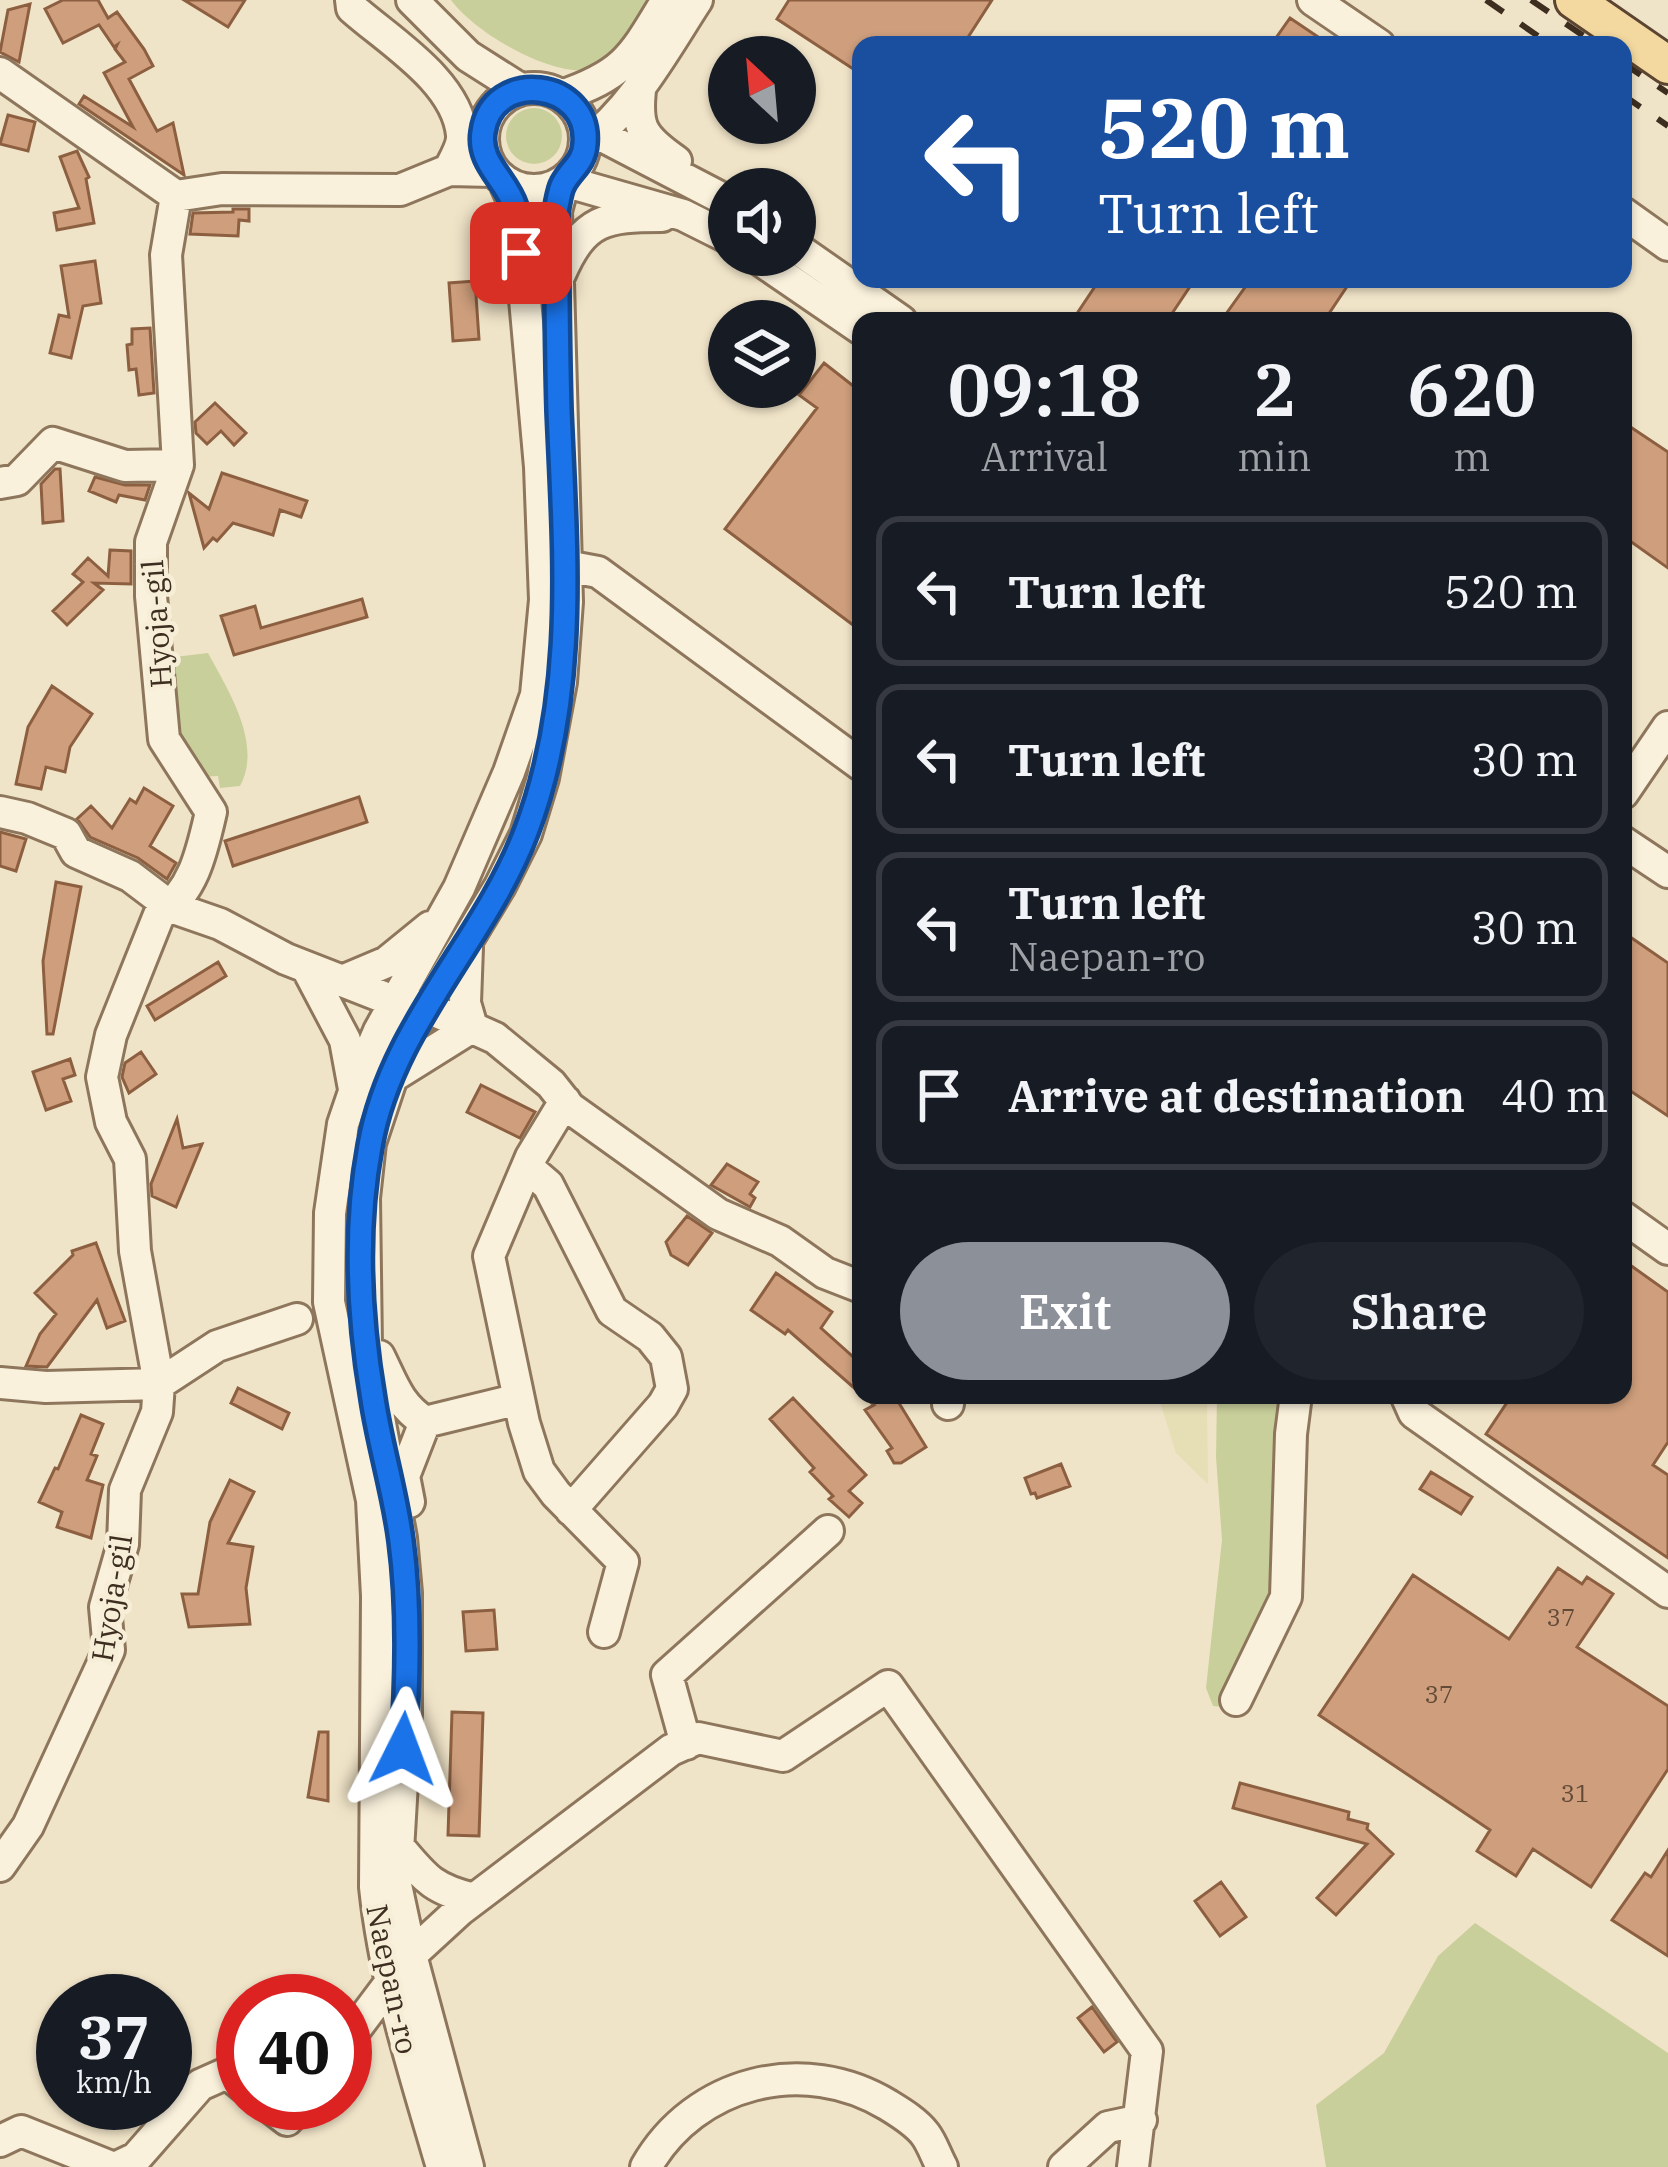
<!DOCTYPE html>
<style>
:root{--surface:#171b24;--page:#20242c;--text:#f1f3f6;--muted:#9ea1a6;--line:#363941;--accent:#8c9099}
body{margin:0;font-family:"IBM Plex Serif",serif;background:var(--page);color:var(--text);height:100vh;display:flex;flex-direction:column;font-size:45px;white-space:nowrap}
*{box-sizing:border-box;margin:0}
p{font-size:39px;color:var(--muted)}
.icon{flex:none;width:66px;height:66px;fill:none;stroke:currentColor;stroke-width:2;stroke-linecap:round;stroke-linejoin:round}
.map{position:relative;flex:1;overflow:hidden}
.sheet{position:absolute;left:852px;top:312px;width:780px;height:1092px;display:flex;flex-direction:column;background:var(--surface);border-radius:24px;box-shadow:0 3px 9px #0004}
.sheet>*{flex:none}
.guide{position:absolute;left:852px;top:36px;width:780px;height:252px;border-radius:24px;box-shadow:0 3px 9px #0004;background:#1a4fa0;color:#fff;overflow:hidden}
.needle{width:78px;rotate:334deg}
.fabs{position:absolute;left:708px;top:36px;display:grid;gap:24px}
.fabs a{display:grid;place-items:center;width:108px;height:108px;border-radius:50%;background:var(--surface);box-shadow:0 3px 9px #0004;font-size:60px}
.speed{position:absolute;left:36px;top:1974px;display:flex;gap:24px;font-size:60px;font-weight:700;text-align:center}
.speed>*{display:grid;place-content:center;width:156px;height:156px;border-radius:50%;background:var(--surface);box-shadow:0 3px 9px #0004;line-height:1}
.speed small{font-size:30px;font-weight:400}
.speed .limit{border:18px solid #d22;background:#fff;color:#111}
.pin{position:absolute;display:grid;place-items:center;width:102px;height:102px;color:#fff;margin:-51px;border-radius:24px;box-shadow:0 6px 18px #0006}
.me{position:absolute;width:132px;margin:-66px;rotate:3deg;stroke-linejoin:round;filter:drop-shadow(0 0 9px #0008)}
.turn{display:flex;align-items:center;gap:42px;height:252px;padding:0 48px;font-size:54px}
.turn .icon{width:156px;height:156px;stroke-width:2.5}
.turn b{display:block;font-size:84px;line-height:102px}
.eta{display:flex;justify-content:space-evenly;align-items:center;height:204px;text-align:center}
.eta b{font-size:72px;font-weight:600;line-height:84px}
.primary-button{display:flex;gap:24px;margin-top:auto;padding:24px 48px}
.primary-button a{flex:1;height:138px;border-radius:72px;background:var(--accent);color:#fff;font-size:48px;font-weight:600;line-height:138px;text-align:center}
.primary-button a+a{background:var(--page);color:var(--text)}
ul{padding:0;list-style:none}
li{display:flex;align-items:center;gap:36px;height:150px;margin:0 24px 18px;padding:0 24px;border:6px solid var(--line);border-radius:24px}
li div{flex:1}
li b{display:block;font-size:45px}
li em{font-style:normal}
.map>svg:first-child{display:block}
.farmland{fill:#e6deb5}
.green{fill:#c9cf9b}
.building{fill:#cf9f7d;stroke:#8d5f41;stroke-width:3}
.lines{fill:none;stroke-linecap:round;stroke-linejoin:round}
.minor-casing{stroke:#8d765c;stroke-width:36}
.major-casing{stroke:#5b4430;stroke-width:42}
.minor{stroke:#faf1dc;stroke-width:30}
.major{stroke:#f3d9a0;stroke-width:36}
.rail{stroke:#3d2e20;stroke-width:6;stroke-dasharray:21 21;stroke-linecap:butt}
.route-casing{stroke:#114b97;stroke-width:30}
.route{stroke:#1a73e8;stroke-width:21}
.labels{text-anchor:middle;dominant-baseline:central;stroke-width:9;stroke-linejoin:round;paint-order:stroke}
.number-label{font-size:24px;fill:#624a37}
.street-label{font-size:30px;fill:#3d2e20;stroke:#f7eed8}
</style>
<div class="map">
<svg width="1668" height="2167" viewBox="0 0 1668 2167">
<rect width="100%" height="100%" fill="#f0e4c8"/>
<path class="farmland" d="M1158,1395H1207L1208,1484L1176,1453Z"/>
<path class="green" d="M451,0H655C644,18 631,50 614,62C573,93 476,35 451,0Z
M506 136a28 28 0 1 1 56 0a28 28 0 1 1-56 0Z
M208,653C228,690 263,744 240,786L220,788L218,776L199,777L171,733L166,658Z
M1217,1395H1280C1279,1445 1282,1497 1278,1546C1272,1604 1250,1656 1225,1707L1213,1706L1206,1688L1222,1540L1216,1457Z
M1475,1923L1668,2053V2167H1326L1316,2105L1384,2053L1438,1956Z"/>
<path class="building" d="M63,0H98L108,18L117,12L144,49L153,66L129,79L157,131L173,123L184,175L79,104L84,96L133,127L104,73L125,62L115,49L117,45L114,47L99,25L63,43L45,9Z
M184,0H245L228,27Z
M789,0H992L963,45H861V74L777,19Z
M30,4L19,62L0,52L8,10Z
M1290,18L1330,45H1271Z
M8,115L35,122L28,151L0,144Z
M77,151L89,177L86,179L94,223L57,230L54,213L79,208L60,157Z
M233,209H249V221L239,220L238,236L190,234L193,213L233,212Z
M95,261L101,303L83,306L71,358L50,353L59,315L69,317L61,266Z
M1100,279H1195L1167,321H1072Z
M1251,279H1352L1324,321H1221Z
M475,281L479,339L453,341L449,283Z
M150,328L154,393L139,395L136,369L129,370L127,345L132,344V329Z
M824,363L861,392V631L725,529L817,408L799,395Z
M215,403L246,433L234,445L221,431L207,444L196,433L195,422Z
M1623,422L1668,452V568L1623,536Z
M55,469H60L63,521L43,523L41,484Z
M222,473L307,501L301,517L280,510L273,535L233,523L217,541L213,538L204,548L189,493L209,509Z
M95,477L125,485H150L145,500L119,495L116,502L89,491Z
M110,550L131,551V584L94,583L103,590L67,625L53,611L83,582L73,574L88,558L108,576Z
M362,599L367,617L234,655L221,616L255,606L261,628Z
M52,686L92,714L70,747L65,772L46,767L41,789L16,784L28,727Z
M144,788L173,806L150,846L176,863L167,879L138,858L90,837L77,819L91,806L112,828L130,799L136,803Z
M359,797L367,822L233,866L225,841Z
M0,832L26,839L16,871L0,866Z
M56,882L81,887L53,1034H47L43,961Z
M1623,932L1668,963V1116L1623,1086Z
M218,962L226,976L155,1020L147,1006Z
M141,1052L156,1074L129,1093L122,1077L125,1063Z
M70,1059L75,1075L63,1079L71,1101L46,1110L33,1072Z
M481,1085L535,1112L520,1138L467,1112Z
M177,1119L183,1148L202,1144L176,1207L152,1196L151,1184Z
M727,1164L758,1182L750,1194L755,1198L750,1207L711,1185Z
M687,1216L712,1233L688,1265L671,1255L666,1242Z
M96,1243L125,1321L107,1328L97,1300L47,1367L26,1366L40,1334L56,1314L35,1293L73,1255L72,1251Z
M1623,1260L1668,1292V1442L1653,1465L1668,1475V1558L1486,1434L1512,1395H1623Z
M776,1273L832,1312L821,1328L861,1364V1394L788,1330L785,1334L751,1310Z
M238,1388L289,1413L282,1429L231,1403Z
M862,1395H894L926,1447L901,1463H894L887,1451L892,1448L865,1410L874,1405Z
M793,1398L866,1475L849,1491L862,1503L849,1517L829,1499L833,1496L810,1472L814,1468L770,1419Z
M81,1415L103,1424L91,1454L97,1456L87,1480L103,1485L91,1538L57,1527L62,1512L39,1502L55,1468L58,1469Z
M1061,1464L1070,1486L1037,1498L1035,1493L1031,1494L1025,1478Z
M1431,1472L1472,1497L1461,1514L1420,1489Z
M230,1480L254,1492L228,1543L253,1547L246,1588L250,1624L189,1627L182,1594H198L210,1522Z
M1558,1568L1582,1584L1587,1577L1613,1594L1577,1647L1668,1706V1769L1591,1887L1533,1849L1516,1876L1477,1851L1490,1830L1319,1715L1413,1575L1509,1639Z
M494,1610L497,1649L466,1651L463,1612Z
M452,1712L483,1713L479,1836L448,1835Z
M319,1732H328V1801L308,1797Z
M1240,1783L1349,1812L1348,1819L1368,1824L1367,1829L1393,1854L1336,1915L1317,1898L1367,1844L1233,1808Z
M1668,1850V1956L1612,1920L1645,1873L1651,1877Z
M1221,1882L1246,1917L1220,1936L1195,1901Z
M1092,2007L1117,2042L1104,2052L1078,2018Z"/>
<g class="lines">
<defs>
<path id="minor" d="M351,0L352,8C389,41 457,81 462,135C463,146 454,160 449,170
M412,0L468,56L520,89
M1313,0L1379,45
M0,73L176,196L222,189L400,190L449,170L492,171
M641,82C635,126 640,136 676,161
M483 139a51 51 0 1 1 102 0a51 51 0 1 1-102 0Z
M561,96C626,74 633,56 667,0
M585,127L729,202
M585,144C633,109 665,49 697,0
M564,181L683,215L729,238
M1623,213L1668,245
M795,247L901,321
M753,255L861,329
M560,274C584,219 605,216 662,216
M0,483L17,480L53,443L125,466L178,465
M566,566L598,572L861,765
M1623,793L1668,727
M0,812L27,818L66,834L76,852L130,876L171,907L220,924L286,959L396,1002L424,1006L495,1038L551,1084L570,1108L718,1214L780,1241L825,1273L861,1287
M1623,842L1668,872
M307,968L345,1040L354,1089
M342,981L387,962L430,927
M392,1077L472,1027L465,1003L467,947
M565,1101L531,1157L489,1256L524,1423L539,1471L556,1494L623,1562L604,1632
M527,1167L548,1185L612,1311L650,1337L666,1357L672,1389L663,1405L571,1510
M1623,1217L1668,1249
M379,1356C393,1384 398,1404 425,1422L519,1399
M0,1383L46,1387L159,1384L135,1251L130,1159L111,1122L102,1077L111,1035L159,915C194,891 202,851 211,812L164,739L151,596V542L178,465L166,255L176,196
M1406,1395L1414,1413L1668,1592
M948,1404L949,1395
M409,1502L404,1476L425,1422
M1236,1700L1286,1597L1291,1434L1296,1395
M686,1744L667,1675L828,1531
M398,1846C425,1878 432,1889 474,1899
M0,1866L28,1826L109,1650L105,1607L123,1544L125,1490L157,1412L159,1384L217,1346L297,1319
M345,2043L411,1955L460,1910L671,1750L698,1738L783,1756L888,1686L1147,2051L1133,2167
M265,2103L287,2120L300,2103
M0,2141L21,2131L111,2167
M117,2167L136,2158L200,2085L227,2073L243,2086
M442,2167C415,2074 385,1984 375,1887L377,1596L372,1500L329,1302L330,1213L343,1124L358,1080L379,1031L459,888L509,772L536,695L545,600L540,467L517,210L505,183
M468,2167L411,1955L396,1885L406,1714V1593L401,1538L366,1347L364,1198L370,1143L401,1050L500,886L526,834L543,778L561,682L567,602L556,211L564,181
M646,2167C695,2081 804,2054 888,2105C901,2113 916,2122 925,2134C932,2143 936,2156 942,2167
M1064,2167L1108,2127L1141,2120"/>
<path id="major" d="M1574,0L1668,65"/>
</defs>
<use href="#minor" class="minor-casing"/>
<use href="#major" class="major-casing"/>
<use href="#minor" class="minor"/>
<use href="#major" class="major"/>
<path class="rail" d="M1486,0L1551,45
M1531,0L1597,45
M1623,63L1668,93
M1623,95L1668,126"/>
</g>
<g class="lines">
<defs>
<path id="route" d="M403,1749C408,1680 410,1609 401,1541C395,1493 380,1446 373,1399C359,1317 355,1227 370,1146C391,1026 484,942 526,832C578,696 565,552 559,410C557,344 557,278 556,211C558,203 559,191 563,184C570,170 584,163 585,144C591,80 492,68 483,132C478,163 506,179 515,207C520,221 519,238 521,253"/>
</defs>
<use href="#route" class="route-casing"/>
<use href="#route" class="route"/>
</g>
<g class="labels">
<g class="number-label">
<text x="1561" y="1617">37</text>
<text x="1439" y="1694">37</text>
<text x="1575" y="1793">31</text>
</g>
<g class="street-label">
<text transform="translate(156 624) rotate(-94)">Hyoja-gil</text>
<text transform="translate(111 1598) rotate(-81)">Hyoja-gil</text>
<text transform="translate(393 1979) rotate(78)">Naepan-ro</text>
</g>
</g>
</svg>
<div class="fabs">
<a><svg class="needle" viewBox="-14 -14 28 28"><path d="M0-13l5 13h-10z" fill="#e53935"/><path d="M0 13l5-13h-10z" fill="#9ea1a6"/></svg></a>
<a><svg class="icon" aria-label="sound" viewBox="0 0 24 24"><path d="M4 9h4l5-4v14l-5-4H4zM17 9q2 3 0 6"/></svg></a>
<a><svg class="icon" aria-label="layers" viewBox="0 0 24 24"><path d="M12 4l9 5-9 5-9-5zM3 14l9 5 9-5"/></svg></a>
</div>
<div class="speed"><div>37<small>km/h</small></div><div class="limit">40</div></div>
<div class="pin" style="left:521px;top:253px;background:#d93025"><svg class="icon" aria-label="arrive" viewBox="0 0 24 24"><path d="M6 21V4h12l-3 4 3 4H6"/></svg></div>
<svg class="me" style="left:403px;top:1749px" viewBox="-20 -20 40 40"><path d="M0-17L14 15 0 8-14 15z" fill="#1a73e8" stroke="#fff" stroke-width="4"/></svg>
<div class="guide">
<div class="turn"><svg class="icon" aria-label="left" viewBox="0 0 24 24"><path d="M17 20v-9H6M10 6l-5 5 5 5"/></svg><div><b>520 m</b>Turn left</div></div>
</div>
<section class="sheet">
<div class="eta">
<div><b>09:18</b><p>Arrival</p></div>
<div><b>2</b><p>min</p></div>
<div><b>620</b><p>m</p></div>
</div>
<ul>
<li><svg class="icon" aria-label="left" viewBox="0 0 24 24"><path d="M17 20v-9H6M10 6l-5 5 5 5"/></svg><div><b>Turn left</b></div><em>520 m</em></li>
<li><svg class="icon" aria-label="left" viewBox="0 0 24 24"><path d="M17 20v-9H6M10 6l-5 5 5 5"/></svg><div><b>Turn left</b></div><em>30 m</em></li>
<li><svg class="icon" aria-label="left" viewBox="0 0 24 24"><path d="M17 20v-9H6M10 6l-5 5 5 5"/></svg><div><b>Turn left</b><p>Naepan-ro</p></div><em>30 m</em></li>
<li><svg class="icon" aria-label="arrive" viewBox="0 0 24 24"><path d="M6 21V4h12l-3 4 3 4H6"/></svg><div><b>Arrive at destination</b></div><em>40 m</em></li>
</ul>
<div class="primary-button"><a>Exit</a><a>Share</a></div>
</section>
</div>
